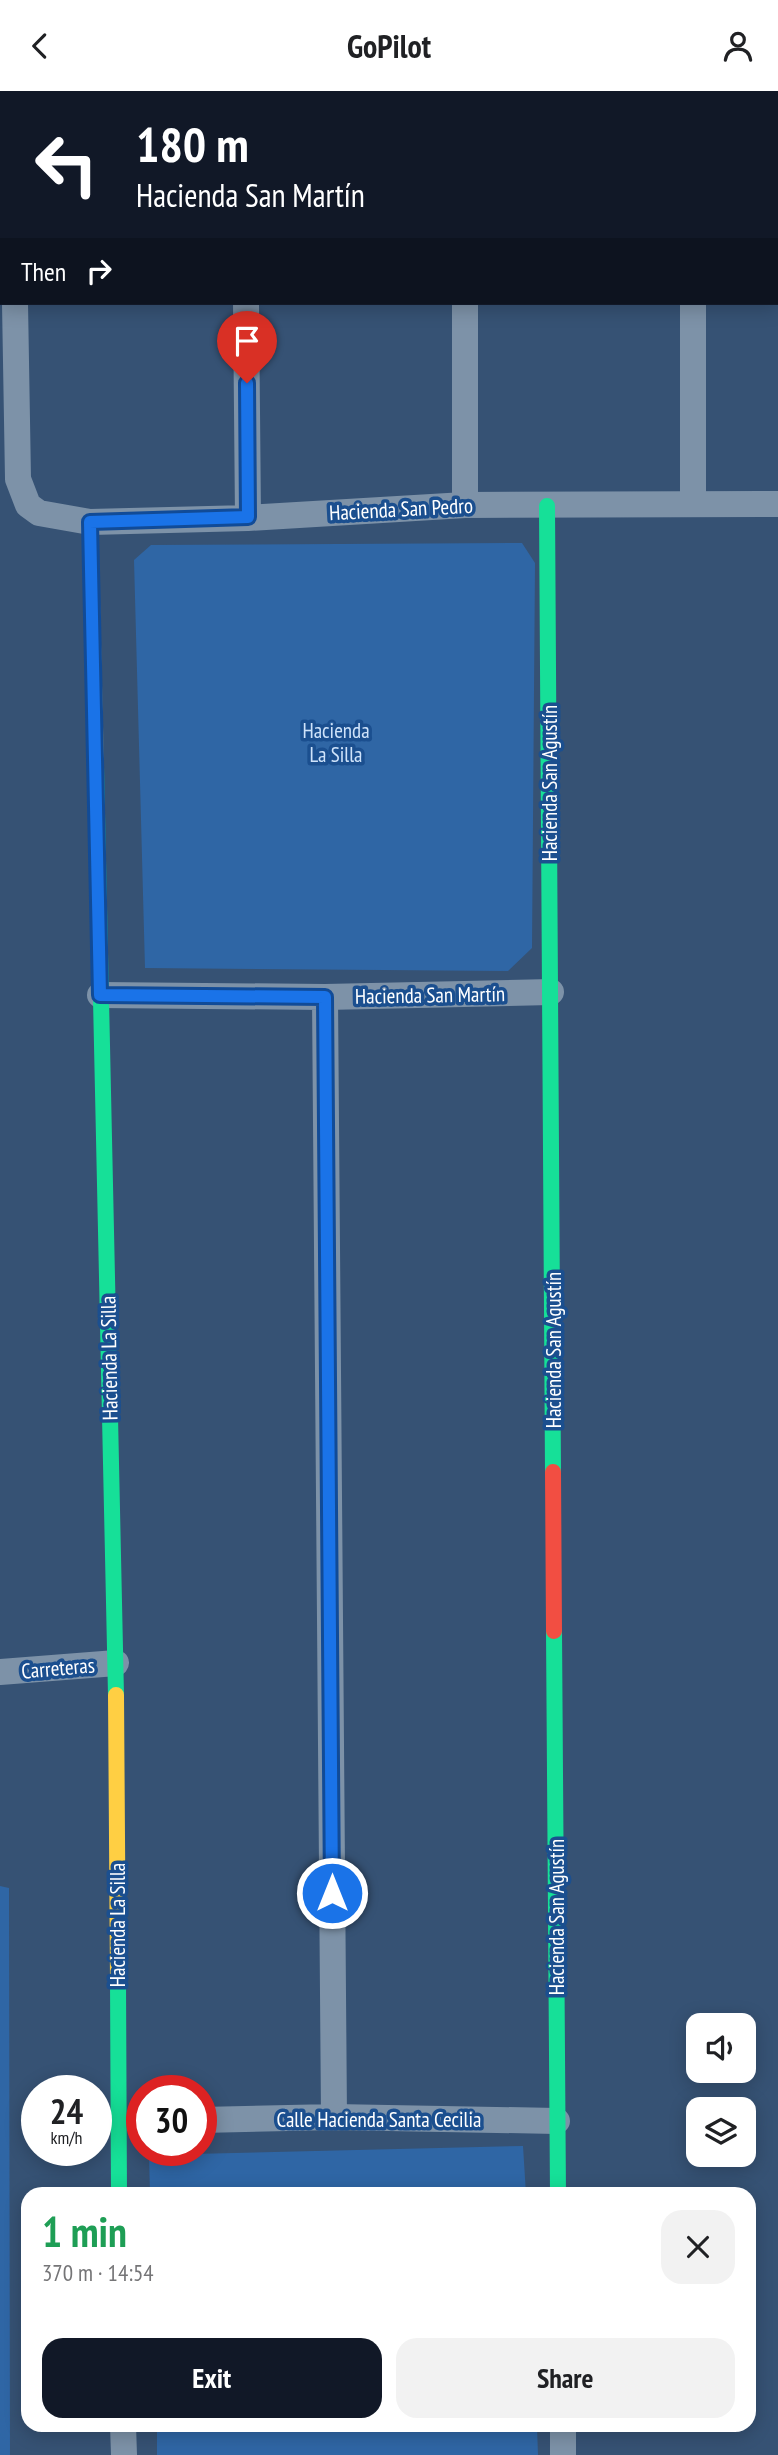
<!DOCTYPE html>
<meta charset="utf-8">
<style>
:root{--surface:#fff;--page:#f2f2f2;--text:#202124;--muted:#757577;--accent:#111827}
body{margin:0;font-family:"PT Sans Narrow",sans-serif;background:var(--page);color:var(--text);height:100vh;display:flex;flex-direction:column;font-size:26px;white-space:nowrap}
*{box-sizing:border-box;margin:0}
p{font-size:23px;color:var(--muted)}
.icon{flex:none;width:38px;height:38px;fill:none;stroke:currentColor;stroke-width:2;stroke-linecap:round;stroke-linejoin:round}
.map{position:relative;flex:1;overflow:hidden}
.sheet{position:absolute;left:21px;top:2096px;width:735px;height:245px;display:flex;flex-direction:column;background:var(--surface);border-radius:21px;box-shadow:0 4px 18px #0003}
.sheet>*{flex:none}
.hud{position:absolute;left:0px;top:0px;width:779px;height:214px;box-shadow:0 4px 18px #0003;background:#111827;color:#fff;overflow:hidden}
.buttons{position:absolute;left:686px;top:1922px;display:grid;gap:14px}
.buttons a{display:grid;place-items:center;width:70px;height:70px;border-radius:14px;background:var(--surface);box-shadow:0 4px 18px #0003;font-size:35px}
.speed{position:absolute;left:21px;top:1984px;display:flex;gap:14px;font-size:35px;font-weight:700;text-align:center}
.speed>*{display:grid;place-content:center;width:91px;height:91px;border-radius:50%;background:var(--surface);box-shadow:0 4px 18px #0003;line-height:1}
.speed small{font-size:18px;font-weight:400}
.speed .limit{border:10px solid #d22;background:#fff;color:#111}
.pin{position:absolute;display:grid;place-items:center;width:60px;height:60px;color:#fff;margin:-72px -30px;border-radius:50% 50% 50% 0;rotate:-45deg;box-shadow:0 0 7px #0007}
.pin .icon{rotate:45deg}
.me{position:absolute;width:77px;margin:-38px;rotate:0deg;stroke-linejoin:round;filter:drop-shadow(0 0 5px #0008)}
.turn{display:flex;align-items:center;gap:24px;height:147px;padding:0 21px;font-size:32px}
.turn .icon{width:91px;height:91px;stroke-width:2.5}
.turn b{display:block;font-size:49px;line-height:60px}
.then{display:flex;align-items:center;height:66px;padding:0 21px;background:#0003;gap:14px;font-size:26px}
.round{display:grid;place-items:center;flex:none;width:74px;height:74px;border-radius:21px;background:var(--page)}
.head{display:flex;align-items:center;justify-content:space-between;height:119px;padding:0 21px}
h1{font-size:42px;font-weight:800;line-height:52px;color:#1e9e55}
.action{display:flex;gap:14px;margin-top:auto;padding:14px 21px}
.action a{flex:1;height:80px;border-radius:21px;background:var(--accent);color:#fff;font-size:28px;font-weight:800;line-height:80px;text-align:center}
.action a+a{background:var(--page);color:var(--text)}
header{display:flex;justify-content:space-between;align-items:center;height:91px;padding:0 21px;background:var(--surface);font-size:32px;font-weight:800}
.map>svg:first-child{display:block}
.green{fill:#2f66a5}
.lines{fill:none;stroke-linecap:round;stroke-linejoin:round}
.street{stroke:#7d92a8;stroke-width:26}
.fast{stroke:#16e098;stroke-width:16}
.slow{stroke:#ffcf43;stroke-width:16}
.jam{stroke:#f24e42;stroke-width:16}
.route-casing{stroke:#114b97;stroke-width:18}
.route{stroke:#1a73e8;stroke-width:12}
.labels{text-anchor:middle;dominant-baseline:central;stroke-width:7;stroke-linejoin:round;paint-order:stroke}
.street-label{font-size:21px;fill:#fff;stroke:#1b4f8f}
.park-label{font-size:21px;fill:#cfe3fa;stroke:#1b4f8f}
</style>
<header><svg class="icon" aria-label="back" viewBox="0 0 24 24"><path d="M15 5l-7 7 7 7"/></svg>GoPilot<svg class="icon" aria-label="person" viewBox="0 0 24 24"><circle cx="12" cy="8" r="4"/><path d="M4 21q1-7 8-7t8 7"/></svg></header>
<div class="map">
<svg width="778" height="2364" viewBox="0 0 778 2364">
<rect width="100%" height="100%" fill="#365274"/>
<path class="green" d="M522,452L535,472L532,857L508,880L145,877L134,469L151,454Z
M0,1795L9,1797L10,2364H0Z
M523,2055L526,2103H150L149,2064Z
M157,2335H537L538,2364H157Z"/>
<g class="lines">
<path class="street" d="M15,0V2
M245,0V2
M464,0V2
M693,2V0
M0,30H2
M15,212L18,388L28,414L39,422L90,431L248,427L465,414L778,413
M246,212L248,427
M465,212V414
M693,411V212
M100,904L325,906L551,901
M325,906L334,2026
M0,1581L116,1572
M201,2029L334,2026L557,2030
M123,2334L124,2364
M563,2334V2364"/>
<path class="fast" d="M547,415L553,1381
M96,676L116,1604
M554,1540L558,2104
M118,1889L119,2104"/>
<path class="slow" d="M90,431L96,676
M116,1604L118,1889"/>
<path class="jam" d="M553,1381L554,1540"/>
</g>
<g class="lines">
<defs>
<path id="route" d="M247,292L248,426L90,431L100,904L325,906L332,1802"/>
</defs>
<use href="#route" class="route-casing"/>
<use href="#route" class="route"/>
</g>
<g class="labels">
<g class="street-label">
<text transform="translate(401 418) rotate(-3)">Hacienda San Pedro</text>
<text transform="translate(549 692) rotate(-90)">Hacienda San Agustín</text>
<text transform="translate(430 904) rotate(-1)">Hacienda San Martín</text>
<text transform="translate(553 1259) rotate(-90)">Hacienda San Agustín</text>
<text transform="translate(109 1267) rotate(-91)">Hacienda La Silla</text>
<text transform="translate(58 1577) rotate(-5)">Carreteras</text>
<text transform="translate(556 1826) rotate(-90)">Hacienda San Agustín</text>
<text transform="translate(117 1834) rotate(-90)">Hacienda La Silla</text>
<text x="379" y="2028">Calle Hacienda Santa Cecilia</text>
</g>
<g class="park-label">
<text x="336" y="639">Hacienda<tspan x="336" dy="24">La Silla</tspan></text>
</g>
</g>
</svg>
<div class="buttons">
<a><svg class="icon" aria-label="sound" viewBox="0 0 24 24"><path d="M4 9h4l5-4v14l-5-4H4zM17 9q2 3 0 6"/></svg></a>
<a><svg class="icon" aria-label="layers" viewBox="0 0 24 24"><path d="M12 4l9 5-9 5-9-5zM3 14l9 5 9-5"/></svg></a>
</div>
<div class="speed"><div>24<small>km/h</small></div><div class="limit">30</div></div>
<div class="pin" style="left:247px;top:292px;background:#d93025"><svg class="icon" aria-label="arrive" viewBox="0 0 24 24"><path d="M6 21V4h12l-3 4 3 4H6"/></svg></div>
<svg class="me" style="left:332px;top:1802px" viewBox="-20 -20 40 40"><circle r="17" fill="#1a73e8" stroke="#fff" stroke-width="3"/><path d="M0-11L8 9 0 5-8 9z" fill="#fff"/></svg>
<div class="hud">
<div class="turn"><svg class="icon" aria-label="left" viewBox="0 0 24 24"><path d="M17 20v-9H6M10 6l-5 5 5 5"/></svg><div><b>180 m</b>Hacienda San Martín</div></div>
<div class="then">Then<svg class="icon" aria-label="right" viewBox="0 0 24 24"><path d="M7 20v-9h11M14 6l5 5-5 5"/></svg></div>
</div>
<section class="sheet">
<div class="head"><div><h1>1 min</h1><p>370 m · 14:54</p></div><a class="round"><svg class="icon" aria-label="close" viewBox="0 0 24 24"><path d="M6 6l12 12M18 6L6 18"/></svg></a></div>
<div class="action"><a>Exit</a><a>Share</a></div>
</section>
</div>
